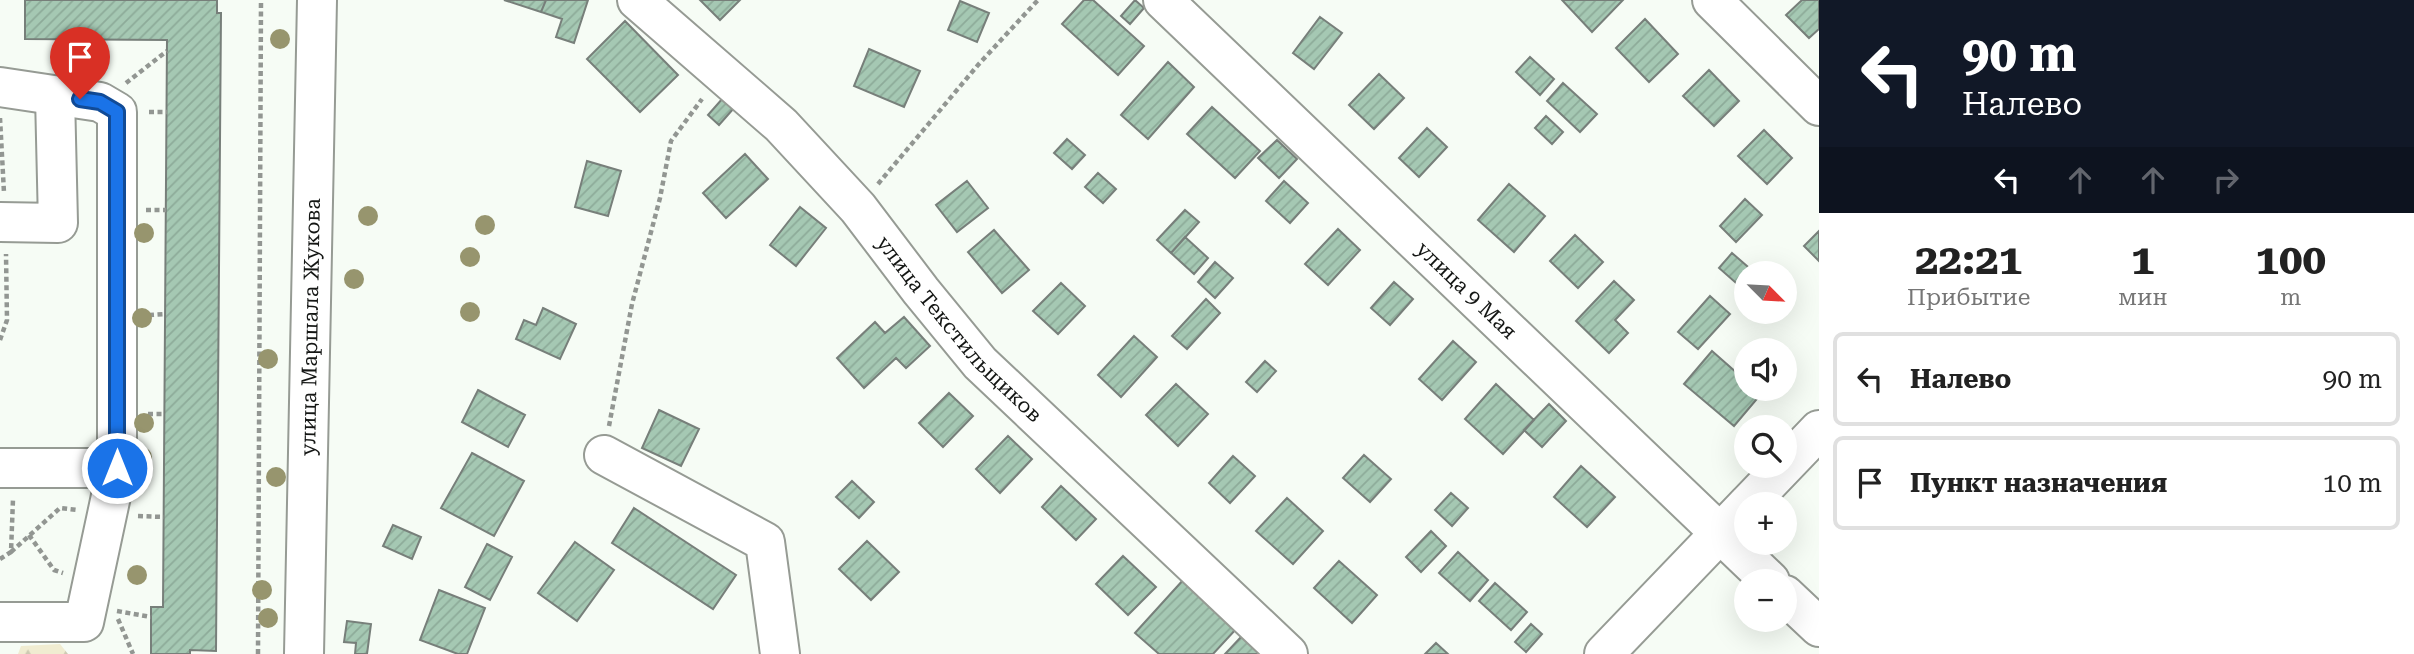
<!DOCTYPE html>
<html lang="ru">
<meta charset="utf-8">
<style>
:root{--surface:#fff;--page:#f6f6f6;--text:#222;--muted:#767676;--line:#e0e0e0}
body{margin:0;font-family:"Roboto Serif",serif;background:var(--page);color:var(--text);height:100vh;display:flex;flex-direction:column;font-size:26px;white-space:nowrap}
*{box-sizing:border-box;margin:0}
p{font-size:23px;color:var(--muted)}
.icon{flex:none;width:38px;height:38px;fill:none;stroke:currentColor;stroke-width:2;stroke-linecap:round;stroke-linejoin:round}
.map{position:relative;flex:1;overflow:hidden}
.sheet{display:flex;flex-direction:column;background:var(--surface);width:595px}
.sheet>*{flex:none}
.banner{background:#111827;color:#fff;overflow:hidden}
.needle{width:46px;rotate:114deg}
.tools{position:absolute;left:1734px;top:261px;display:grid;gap:14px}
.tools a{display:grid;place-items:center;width:63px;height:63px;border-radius:50%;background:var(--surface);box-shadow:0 7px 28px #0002;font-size:35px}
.pin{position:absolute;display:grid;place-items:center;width:60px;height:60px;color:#fff;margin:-72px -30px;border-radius:50% 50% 50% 0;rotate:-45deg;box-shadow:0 0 7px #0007}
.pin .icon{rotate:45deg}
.me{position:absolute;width:77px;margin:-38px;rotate:0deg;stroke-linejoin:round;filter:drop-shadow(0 0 5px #0008)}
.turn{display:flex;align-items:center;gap:24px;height:147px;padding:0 28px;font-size:32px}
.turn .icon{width:91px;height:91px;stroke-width:2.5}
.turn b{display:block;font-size:49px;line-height:60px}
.lanes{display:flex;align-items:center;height:66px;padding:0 28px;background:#0003;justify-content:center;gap:35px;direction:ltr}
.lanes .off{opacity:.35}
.eta{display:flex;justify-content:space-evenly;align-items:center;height:119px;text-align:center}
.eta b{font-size:42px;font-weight:700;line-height:49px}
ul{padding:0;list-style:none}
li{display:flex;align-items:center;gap:21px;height:94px;margin:0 14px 10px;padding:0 14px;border:4px solid var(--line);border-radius:10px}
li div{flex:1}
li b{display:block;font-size:26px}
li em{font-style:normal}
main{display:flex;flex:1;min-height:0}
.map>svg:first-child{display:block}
.forest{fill:url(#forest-firs)}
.building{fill:url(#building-hatch);stroke:#777f7a;stroke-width:2}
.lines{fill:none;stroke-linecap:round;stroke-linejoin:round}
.minor-casing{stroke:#969b94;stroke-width:42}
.path{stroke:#929692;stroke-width:4.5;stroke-dasharray:5 3.5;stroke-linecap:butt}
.minor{stroke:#fff;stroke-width:38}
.tree{fill:#97956e}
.route-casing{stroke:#114b97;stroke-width:18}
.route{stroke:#1a73e8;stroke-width:12}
.labels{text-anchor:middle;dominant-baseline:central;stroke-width:5;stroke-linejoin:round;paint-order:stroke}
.street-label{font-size:21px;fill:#141614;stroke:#fff}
</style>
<main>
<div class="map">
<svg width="1819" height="654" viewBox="0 0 1819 654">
<defs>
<pattern id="forest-firs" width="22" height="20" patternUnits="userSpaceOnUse" patternTransform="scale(1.75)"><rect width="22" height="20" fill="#f0ecd1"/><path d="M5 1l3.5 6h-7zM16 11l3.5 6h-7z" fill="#cdcab3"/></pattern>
<pattern id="building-hatch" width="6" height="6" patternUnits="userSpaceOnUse" patternTransform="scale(1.75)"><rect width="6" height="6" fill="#a5c8b3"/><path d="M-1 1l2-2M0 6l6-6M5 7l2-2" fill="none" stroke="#8dab99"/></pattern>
</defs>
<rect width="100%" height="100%" fill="#f6fcf5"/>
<path class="forest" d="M60,644L68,654H18L21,646Z"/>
<path class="building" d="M25,0H217V13H221L216,651L190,650V654H151V607H163L167,40L25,39Z
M504,0H546L541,12Z
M546,0H588L574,43L556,37L562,19L541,12Z
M700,0H740L720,20Z
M1084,0H1093L1144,46L1118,75L1062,24Z
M1135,0L1144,8L1130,24L1121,16Z
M1562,0H1623L1592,32Z
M1802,0H1819V29L1809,38L1786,15Z
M960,1L989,13L977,42L948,30Z
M1320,17L1342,33L1314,69L1293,53Z
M1645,19L1678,54L1649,82L1616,48Z
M625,21L678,75L640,112L587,59Z
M869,49L920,71L904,107L854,86Z
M1530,57L1554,79L1540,95L1516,72Z
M1168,62L1194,87L1148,139L1121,115Z
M1709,70L1739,101L1714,126L1683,96Z
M1379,74L1404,98L1374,129L1349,105Z
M1563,83L1597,114L1580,132L1547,101Z
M723,98L734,108L719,125L708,115Z
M1212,107L1260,151L1235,178L1187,134Z
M1546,116L1563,132L1552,144L1535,128Z
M1427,128L1447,147L1419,177L1399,158Z
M1764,130L1792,158L1767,184L1738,156Z
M1067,139L1085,155L1072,169L1054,153Z
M1277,140L1297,159L1279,178L1258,158Z
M745,154L768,179L726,218L703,193Z
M587,161L621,171L608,216L575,207Z
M1098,173L1116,189L1103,203L1085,187Z
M967,181L988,208L957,232L936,205Z
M1284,181L1308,203L1290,223L1266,201Z
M1509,184L1545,216L1514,252L1478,220Z
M1745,199L1762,215L1736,242L1720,226Z
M800,207L826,228L796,266L770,245Z
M1185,210L1199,222L1171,253L1157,240Z
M1338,229L1360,250L1328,285L1305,264Z
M994,230L1029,270L1002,293L968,252Z
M1819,231V261L1804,246Z
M1575,235L1603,262L1578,288L1550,261Z
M1185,237L1208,258L1194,274L1171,253Z
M1732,253L1755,273H1746V286L1744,290L1719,268Z
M1215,262L1233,278L1215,298L1198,282Z
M1614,281L1634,300L1615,320L1628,333L1609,353L1576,321Z
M1394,282L1413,299L1390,325L1371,308Z
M1061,283L1085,306L1058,334L1033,311Z
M1710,296L1730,314L1698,349L1678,332Z
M1206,299L1220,313L1187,349L1172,336Z
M543,308L576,324L560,359L516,339L524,320L536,325Z
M904,317L930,346L906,368L896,358L864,388L837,358L875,322L885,333Z
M1134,336L1157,357L1121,397L1098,375Z
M1453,341L1476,362L1442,400L1419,379Z
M1712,351L1746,381V388H1755L1761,394L1734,426L1684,384Z
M1265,361L1276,371L1257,392L1246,382Z
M1176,384L1208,414L1178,446L1146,415Z
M1496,384L1534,420L1503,454L1465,419Z
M478,390L525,415L508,447L462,422Z
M949,393L973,416L943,447L919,423Z
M1549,404L1566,421L1542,447L1524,430Z
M659,410L699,429L681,466L642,448Z
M1008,436L1032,459L1000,493L976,469Z
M472,453L524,481L494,536L441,508Z
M1364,455L1391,479L1370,502L1343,478Z
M1233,456L1255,476L1230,503L1209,483Z
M1581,466L1615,497L1587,527L1554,497Z
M852,481L874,502L859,518L836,497Z
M1061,486L1096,519L1076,540L1042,507Z
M1451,493L1468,508L1452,526L1435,510Z
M1287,498L1323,531L1293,564L1256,531Z
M634,508L736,575L713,609L612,543Z
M393,525L421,537L412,559L383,546Z
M1431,531L1446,546L1421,572L1406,557Z
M867,541L899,572L871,600L839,569Z
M575,542L614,570L577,621L538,593Z
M487,544L512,557L490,600L465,587Z
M1458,552L1488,580L1470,601L1439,573Z
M1123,556L1156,587L1128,615L1096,584Z
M1339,561L1377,595L1352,623L1314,588Z
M1184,579L1237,628L1213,654H1159L1135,633Z
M1495,583L1527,612L1511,630L1479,601Z
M439,590L485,608L467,654H458L420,640Z
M347,621L371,624L367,654H355L356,643L344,642Z
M1531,624L1542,634L1526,652L1515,642Z
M1242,636L1262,654H1225Z
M1436,643L1448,654H1425Z"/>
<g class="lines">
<defs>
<g id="minor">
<path id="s1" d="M637,0L781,125L858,208L921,291L980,363L1288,654"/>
<path id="s2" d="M1163,0L1770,581"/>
<path d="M1712,0L1819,106"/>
<path d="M0,87L100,102L117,112V468"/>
<path d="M0,222L58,223L55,96"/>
<path d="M604,455L765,542L780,654"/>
<path d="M0,468H117L84,622H0"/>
<path d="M1748,504L1819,430"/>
<path d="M1785,595L1819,627"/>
<path id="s3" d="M304,654L317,0"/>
<path d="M1604,654L1746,506"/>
</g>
</defs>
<use href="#minor" class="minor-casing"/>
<path class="path" d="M78,39L79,66
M126,83L167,51
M149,112H167
M0,118L4,193
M878,184L978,65L1038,0
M146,210H166
M149,315L165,314
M0,340L7,320L6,254
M148,414H165
M609,426L632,304L660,198L671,141L702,99
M138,516L164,517
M29,535L54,570L63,573
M11,552L60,508L77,510
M0,559L11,552L13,499
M117,611L151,617
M118,619L133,654
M258,654L261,0"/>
<use href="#minor" class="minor"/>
</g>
<g class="tree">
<circle cx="280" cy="39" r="10"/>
<circle cx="368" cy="216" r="10"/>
<circle cx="485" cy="225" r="10"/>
<circle cx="144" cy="233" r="10"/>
<circle cx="470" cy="257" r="10"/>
<circle cx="354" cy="279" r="10"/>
<circle cx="470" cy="312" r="10"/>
<circle cx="142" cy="318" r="10"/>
<circle cx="268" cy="359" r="10"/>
<circle cx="144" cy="423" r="10"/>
<circle cx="142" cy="457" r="10"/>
<circle cx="276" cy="477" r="10"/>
<circle cx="137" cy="575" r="10"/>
<circle cx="262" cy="590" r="10"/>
<circle cx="268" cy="618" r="10"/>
</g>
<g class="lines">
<defs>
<path id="route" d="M80,99L100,102L117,112V468"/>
</defs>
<use href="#route" class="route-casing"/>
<use href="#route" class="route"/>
</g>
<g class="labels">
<g class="street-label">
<text stroke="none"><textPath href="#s2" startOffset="420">улица 9 Мая</textPath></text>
<text stroke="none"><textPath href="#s3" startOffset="327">улица Маршала Жукова</textPath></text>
<text stroke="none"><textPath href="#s1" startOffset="462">улица Текстильщиков</textPath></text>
</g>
</g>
</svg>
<div class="tools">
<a><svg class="needle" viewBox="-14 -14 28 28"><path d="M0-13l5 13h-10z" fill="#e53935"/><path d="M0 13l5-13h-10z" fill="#767676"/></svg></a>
<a><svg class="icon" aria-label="sound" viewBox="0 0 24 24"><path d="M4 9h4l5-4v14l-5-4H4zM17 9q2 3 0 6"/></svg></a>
<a><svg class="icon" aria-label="search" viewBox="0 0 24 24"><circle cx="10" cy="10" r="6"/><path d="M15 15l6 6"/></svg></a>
<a>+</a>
<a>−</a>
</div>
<div class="pin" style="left:80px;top:99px;background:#d93025"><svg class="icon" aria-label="arrive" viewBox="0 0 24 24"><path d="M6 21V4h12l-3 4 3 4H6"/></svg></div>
<svg class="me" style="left:117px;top:468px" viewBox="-20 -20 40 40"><circle r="17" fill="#1a73e8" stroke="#fff" stroke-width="3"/><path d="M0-11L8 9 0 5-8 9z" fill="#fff"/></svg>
</div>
<section class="sheet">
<div class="banner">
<div class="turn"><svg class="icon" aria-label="left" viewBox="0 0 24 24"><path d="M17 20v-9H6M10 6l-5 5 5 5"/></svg><div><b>90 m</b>Налево</div></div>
<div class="lanes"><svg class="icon" aria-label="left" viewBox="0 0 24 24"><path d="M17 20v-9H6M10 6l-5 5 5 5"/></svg><svg class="icon off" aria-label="ahead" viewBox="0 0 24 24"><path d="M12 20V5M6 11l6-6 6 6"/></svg><svg class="icon off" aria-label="ahead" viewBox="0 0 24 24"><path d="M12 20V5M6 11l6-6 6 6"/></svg><svg class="icon off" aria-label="right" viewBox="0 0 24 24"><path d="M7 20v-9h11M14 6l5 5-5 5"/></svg></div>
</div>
<div class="eta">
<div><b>22:21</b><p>Прибытие</p></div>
<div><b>1</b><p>мин</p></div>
<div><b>100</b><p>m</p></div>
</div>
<ul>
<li><svg class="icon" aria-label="left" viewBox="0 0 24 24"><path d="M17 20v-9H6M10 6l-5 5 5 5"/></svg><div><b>Налево</b></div><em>90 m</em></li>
<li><svg class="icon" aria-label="arrive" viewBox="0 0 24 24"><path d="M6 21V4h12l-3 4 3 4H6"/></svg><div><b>Пункт назначения</b></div><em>10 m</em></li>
</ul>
</section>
</main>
